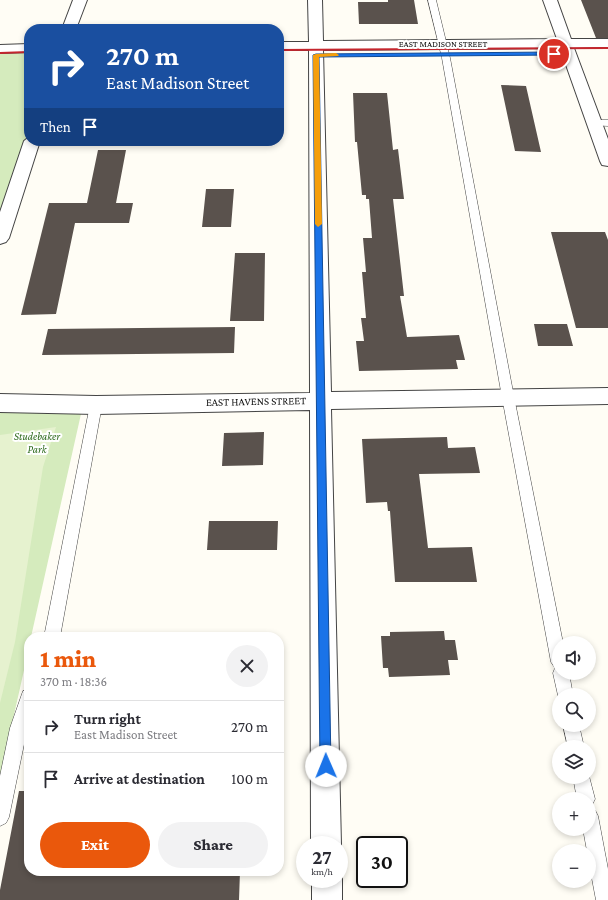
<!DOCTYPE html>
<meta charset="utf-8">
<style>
:root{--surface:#fff;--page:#f2f2f3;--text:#2b2b33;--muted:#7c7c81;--line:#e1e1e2;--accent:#ea580c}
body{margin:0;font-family:"Crimson Pro",serif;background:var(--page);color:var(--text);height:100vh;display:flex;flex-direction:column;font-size:15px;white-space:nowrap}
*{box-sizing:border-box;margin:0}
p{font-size:13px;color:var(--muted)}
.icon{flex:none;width:22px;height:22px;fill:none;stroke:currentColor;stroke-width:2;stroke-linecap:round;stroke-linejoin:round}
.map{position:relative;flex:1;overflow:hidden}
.drawer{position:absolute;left:24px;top:632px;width:260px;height:244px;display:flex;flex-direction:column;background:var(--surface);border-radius:16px;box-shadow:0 2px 6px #0003}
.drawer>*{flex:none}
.top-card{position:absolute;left:24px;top:24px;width:260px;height:122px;border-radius:16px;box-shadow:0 2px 6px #0003;background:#1a4fa0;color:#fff;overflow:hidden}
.controls{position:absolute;left:552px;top:636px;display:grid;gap:8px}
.controls a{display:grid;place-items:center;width:44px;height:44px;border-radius:50%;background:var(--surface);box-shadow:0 2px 6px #0003;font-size:20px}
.speed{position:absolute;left:296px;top:836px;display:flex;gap:8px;font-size:20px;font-weight:700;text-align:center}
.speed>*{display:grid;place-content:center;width:52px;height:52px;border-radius:50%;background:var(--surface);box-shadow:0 2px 6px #0003;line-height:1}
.speed small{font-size:10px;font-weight:400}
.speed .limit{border:2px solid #111;border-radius:6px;background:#fff;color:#111}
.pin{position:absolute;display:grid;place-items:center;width:34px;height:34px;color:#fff;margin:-17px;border:2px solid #fff;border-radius:50%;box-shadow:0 1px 4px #0007}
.me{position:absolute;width:44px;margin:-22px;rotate:359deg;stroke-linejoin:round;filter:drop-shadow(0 0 3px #0008)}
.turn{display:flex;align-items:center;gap:14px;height:84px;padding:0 16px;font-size:18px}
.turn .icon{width:52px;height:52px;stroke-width:2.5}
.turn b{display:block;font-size:28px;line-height:34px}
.then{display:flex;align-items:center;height:38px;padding:0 16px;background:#0003;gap:8px;font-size:15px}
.round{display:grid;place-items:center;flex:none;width:42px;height:42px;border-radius:21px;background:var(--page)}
.summary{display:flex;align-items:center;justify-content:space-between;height:68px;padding:0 16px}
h1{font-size:24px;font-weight:800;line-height:30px;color:var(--accent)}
.primary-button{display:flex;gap:8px;margin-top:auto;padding:8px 16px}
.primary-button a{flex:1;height:46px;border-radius:24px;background:var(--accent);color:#fff;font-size:16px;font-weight:800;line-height:46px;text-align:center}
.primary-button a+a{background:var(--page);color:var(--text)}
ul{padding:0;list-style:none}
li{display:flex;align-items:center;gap:12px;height:52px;padding:0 16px;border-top:1px solid var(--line)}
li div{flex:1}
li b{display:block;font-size:15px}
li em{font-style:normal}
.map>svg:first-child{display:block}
.green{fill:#d5ebbd}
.pitch{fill:#e6f2cf}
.building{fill:#5a524d}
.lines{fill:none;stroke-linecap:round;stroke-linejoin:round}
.service-casing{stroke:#444;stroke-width:1}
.minor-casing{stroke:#444;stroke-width:2}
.service{fill:#fff;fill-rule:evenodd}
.minor{fill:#fff;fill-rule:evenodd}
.rail{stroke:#c4262e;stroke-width:2}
.route{fill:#1a73e8;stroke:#114b97}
.slow{fill:#f59e0b}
.labels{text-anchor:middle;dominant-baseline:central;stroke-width:4;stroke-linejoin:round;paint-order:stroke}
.far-street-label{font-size:9px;fill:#111;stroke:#fff}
.street-label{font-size:11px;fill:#111;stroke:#fff}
.park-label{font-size:11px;font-style:italic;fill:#2f6b1f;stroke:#fff}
</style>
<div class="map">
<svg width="608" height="900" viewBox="0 0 608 900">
<rect width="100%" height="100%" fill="#fffdf5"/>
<path class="green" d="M0,52H29V141L0,238Z
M0,403L83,405L31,637H29V648L0,777Z"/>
<path class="pitch" d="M56,427L43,467L15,642L0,703V435Z"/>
<path class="building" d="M388,0H414L418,24H359L358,2H388Z
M581,0H608V38H596Z
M501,85L526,86L541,152L515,151Z
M353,93H387L393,150L398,149L404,199H393L404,296H400L407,337L459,335L465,360H456L458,369L359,371L356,341H364L361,318H366L362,272H366L363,238H372L369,199H366V195H362L357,142H355Z
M98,150H126L116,203H133L129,223H75L56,314L21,315L49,203H87Z
M206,189H234L231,227H202Z
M551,232H605L608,240V328H576Z
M235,253H265L264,321H230Z
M534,324H567L573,346H538Z
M235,327L234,353L42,355L48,329Z
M264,432L263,465L222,466L224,433Z
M447,437L448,448L475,447L480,473L419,474L428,548L472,547L477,582H395L390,511H388L387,502L366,503L362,439Z
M209,521H278L277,550H207Z
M444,631L445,640H455L458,660H448L450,675L389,677L388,668H383L381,636H390V632Z
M19,791H29V871H240L239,900H0V890Z"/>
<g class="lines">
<defs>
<path id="service" d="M428,0H436L450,58L514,397L563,643H559V673H569L573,695H559V700L553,673L555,668L551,662L502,397L442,58Z
M595,120H608V126L592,125L590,123L592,121Z
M96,400L100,401L102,405L60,637H44L90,405L92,401Z
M29,689V720L9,817L6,823L0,826V776L10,728L23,691Z
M563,725H579L584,747H568Z
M589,776L595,799L592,805L589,806V799H577L573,777Z
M589,807L595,810L598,816L608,869V900H596L589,863V851H587L583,829H589Z"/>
<path id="minor" d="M73,0H87L76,29H62Z
M308,0H322L323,41L557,39L543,0H557L571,39H608V47L574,48L608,139V166L602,165L600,161L560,48L323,50L331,392L608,388V404L331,409L341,845L339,850V845H311L310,410L96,414L0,412V394L96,396L310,393L309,50H279V42H309Z
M29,44V52L0,53V45Z
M29,137V141H40L9,238L6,242L0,244V212L24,141Z
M339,871L342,879V900H312V879H339Z"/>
</defs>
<use href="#service" class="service-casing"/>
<use href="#minor" class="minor-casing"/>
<use href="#service" class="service"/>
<use href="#minor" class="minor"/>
<path class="rail" d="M279,50L608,48
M0,53L29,52"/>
</g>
<path class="route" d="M554,52L556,53V55L319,57L331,766L330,770L326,771L321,770L320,766L313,55L316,54Z"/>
<path class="slow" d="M336,53L339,55L338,56L319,57L322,224L318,227L315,224L313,55L316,54Z"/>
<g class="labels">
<g class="far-street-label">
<text x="443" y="44">EAST MADISON STREET</text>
</g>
<g class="street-label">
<text transform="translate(256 401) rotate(-1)">EAST HAVENS STREET</text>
</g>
<g class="park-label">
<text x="37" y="436">Studebaker<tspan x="37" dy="13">Park</tspan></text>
</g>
</g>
</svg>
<div class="controls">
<a><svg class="icon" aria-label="sound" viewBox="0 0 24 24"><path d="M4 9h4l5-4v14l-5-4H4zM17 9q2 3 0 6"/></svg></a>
<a><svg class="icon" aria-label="search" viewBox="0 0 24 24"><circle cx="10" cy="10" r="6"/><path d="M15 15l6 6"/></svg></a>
<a><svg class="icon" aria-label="layers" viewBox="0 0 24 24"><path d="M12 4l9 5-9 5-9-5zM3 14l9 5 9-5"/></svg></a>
<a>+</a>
<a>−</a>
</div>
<div class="speed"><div>27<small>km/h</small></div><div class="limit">30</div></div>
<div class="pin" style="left:554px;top:54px;background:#d93025"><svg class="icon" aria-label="arrive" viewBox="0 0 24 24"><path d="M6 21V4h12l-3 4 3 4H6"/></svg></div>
<svg class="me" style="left:326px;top:766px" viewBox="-20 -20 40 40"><circle r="19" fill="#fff"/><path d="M0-13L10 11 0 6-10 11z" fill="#1a73e8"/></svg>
<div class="top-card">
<div class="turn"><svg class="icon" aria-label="right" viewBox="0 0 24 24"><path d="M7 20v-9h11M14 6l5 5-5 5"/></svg><div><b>270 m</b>East Madison Street</div></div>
<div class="then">Then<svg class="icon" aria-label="arrive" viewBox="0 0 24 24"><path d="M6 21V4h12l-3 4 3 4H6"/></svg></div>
</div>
<section class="drawer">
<div class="summary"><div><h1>1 min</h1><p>370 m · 18:36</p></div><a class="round"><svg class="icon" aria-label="close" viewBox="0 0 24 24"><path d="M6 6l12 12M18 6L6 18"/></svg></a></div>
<ul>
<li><svg class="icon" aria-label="right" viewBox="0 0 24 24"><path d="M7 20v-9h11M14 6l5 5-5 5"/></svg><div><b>Turn right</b><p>East Madison Street</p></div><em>270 m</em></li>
<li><svg class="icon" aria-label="arrive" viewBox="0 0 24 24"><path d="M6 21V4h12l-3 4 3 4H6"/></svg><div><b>Arrive at destination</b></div><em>100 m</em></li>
</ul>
<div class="primary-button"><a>Exit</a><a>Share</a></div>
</section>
</div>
